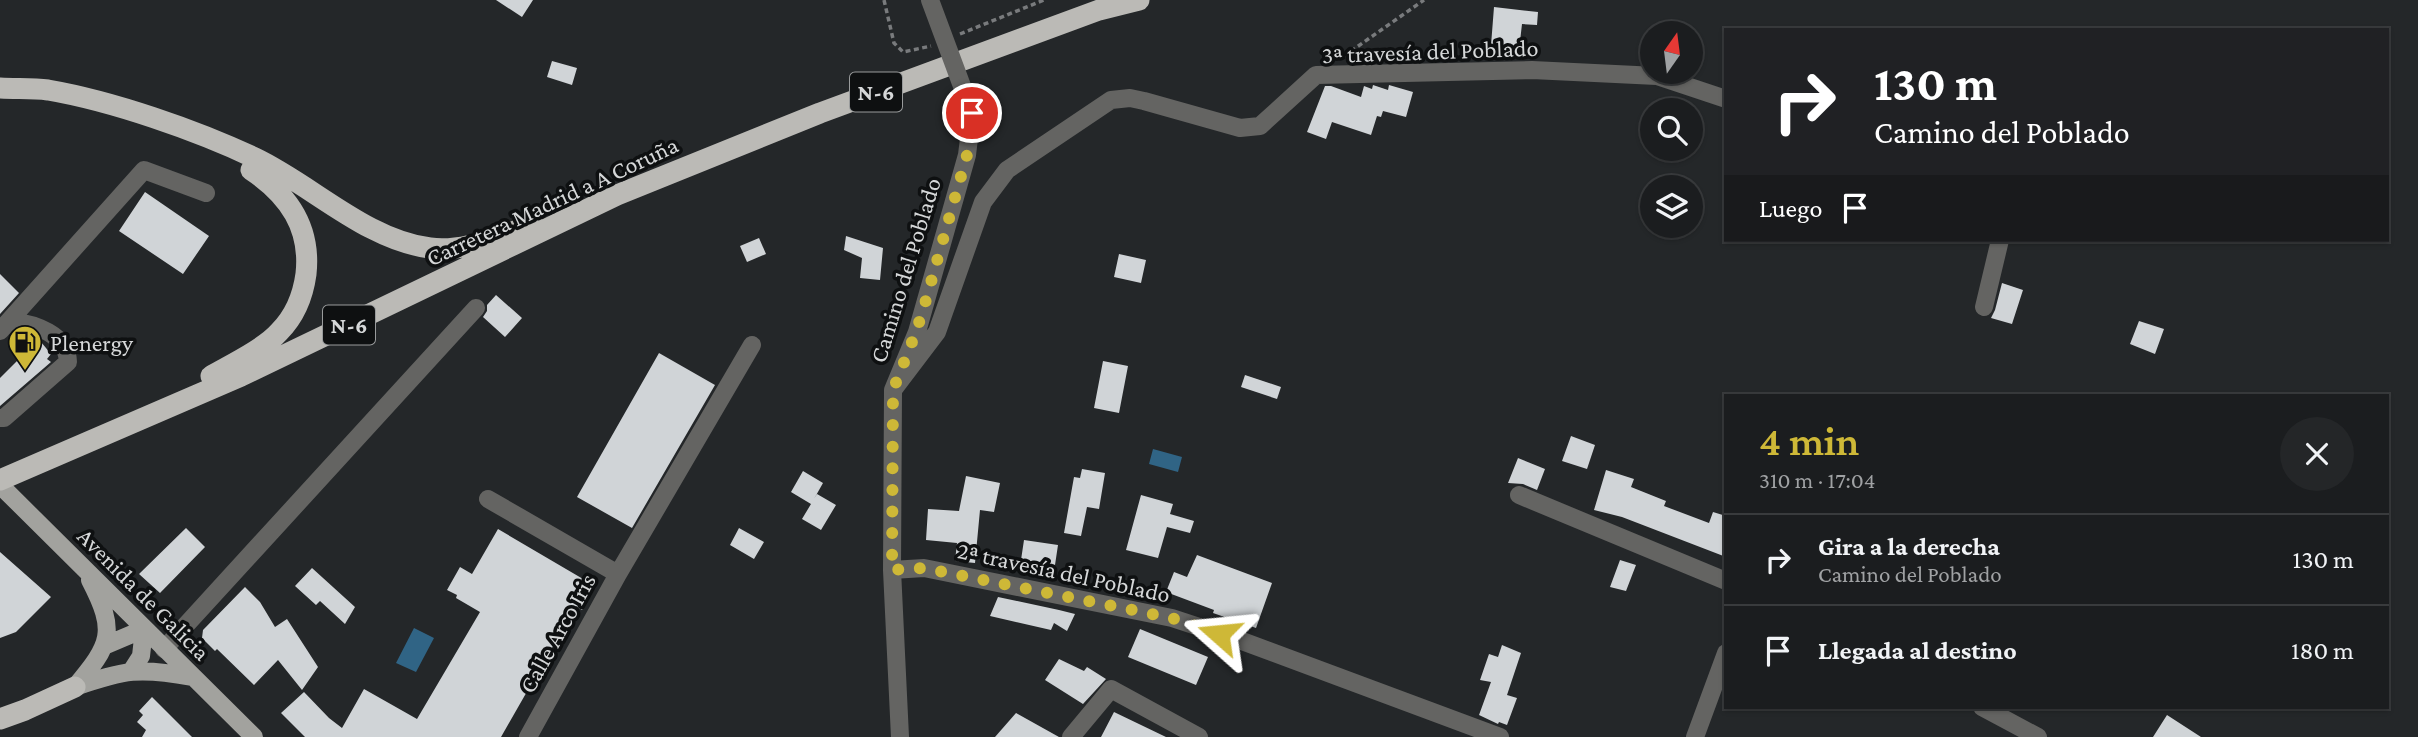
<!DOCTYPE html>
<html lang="es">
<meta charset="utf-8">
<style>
:root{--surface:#1b1d1f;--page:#242628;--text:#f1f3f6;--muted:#a0a2a4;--line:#393b3d;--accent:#ceb837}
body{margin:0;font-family:"Crimson Pro",serif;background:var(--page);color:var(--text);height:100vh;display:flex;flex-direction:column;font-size:26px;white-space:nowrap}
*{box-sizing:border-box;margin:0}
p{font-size:23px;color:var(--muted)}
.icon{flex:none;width:38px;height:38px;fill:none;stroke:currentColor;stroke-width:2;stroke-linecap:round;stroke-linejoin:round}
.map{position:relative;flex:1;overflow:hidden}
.drawer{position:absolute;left:1724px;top:394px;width:665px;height:315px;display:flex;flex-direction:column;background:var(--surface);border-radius:0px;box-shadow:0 2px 5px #0004,0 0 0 2px var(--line)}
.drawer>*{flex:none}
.banner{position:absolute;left:1724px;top:28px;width:665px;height:214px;border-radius:0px;box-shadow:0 2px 5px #0004,0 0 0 2px var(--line);background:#202124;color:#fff;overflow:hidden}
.needle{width:46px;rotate:14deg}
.buttons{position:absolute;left:1640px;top:21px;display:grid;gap:14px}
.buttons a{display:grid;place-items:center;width:63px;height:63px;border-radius:50%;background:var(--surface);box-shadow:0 2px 5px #0004,0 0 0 2px var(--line);font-size:35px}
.pin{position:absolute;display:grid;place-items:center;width:60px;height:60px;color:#fff;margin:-30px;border:4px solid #fff;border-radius:50%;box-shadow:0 2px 7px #0007}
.me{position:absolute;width:77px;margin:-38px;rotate:288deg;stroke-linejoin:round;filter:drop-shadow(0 0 5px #0008)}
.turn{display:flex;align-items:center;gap:24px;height:147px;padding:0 35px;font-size:32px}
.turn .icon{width:91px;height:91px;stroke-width:2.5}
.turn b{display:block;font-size:49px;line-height:60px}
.then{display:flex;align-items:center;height:66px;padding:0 35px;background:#0003;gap:14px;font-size:26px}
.round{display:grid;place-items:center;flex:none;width:74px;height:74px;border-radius:37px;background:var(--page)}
.summary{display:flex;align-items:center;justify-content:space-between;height:119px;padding:0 35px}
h1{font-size:42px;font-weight:600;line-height:52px;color:var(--accent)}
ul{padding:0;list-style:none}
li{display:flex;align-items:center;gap:21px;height:91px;padding:0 35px;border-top:2px solid var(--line)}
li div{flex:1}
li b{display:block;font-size:26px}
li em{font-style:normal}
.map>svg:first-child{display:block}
.water{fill:#306485}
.building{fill:#d0d4d7}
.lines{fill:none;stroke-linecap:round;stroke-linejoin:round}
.path{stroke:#797b7d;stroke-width:3.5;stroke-dasharray:5 3.5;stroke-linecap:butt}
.minor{stroke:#646462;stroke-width:18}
.major{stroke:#a2a29e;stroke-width:18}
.highway{stroke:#bbbab6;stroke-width:21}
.minor-bridge{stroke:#646462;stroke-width:18}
.route{stroke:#ceb837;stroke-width:12;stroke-dasharray:0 21.6}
.labels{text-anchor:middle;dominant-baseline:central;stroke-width:7;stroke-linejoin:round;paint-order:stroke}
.shield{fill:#0e1011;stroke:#999b9c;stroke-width:2}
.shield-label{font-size:23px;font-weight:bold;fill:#d5d7d8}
.street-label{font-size:24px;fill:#d5d7d8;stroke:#0e1011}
.poi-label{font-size:24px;fill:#d5d7d8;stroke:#0e1011;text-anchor:start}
</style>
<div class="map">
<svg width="2418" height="737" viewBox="0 0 2418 737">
<rect width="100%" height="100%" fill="#242729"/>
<path class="water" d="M1153,449L1182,457L1178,472L1149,464Z
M414,628L434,638L416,672L396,663Z"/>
<path class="building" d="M496,0H533L522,17Z
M1494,7L1538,12L1537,25L1522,24L1518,59L1490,58Z
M552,61L577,68L572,85L547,77Z
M1373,85L1388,90L1389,85L1413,92L1406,117L1383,111L1381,117L1377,116L1371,135L1332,122L1326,139L1307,132L1325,86H1331L1361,97L1364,86L1372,89Z
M145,192L209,236L183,274L119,231Z
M846,236L883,248L880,280L860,278L862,258L844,250Z
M759,238L766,254L747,262L740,246Z
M1119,254L1146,260L1141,283L1114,277Z
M0,274L19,293L0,314Z
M2002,283L2023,290L2012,324L1991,318L1995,310Z
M496,295L522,318L505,337L483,317L487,311V305Z
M2139,321L2164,329L2155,354L2130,344Z
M41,342L51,354L47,359L51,362L0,406V378L33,345L36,348Z
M659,353L715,385L632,528L577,497Z
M1103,361L1128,366L1119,413L1094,408Z
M1245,375L1281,387L1277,399L1241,387Z
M1571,436L1595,445L1587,469L1562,461Z
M1518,458L1545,469L1537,490L1523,484L1508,483Z
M1082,469L1105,473L1099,509L1087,507L1081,536L1064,533L1074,477L1080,478Z
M1606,470L1634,479L1631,487L1666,501L1664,506L1709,523L1713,512L1726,516V557L1622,517L1594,510Z
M803,471L823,483L814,499L817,494L836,505L821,530L802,519L811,504L791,492Z
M966,476L1000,483L994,512L980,510L975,563L955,561L957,543L926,540L928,509L959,511Z
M1141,495L1173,504L1170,514L1194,521L1190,533L1167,527L1158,558L1126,550Z
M186,528L205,547L160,593L139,574Z
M739,528L764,542L754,559L730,545Z
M498,529L595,586L582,610L576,606L501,737H305L281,713L304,692L329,718L342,728L364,689L417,719L480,612L456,598L457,595L447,590L460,567L472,574Z
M1024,540L1058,545L1055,565L1021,560Z
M0,552L51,597L16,632L0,638Z
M1197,555L1272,583L1256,628L1213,613L1214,610L1166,592L1174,572L1187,577Z
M1620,560L1636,565L1626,591L1610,587Z
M312,568L355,607L345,624L320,601L316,605L295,586Z
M245,587L260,602L275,627L287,619L318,667L302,690L278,660L254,685L217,649L215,651L202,638L203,630Z
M998,597L1059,610L1075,614L1067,631L1054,623L1051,630L990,616Z
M1140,629L1208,657L1196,685L1128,657Z
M1502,645L1521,653L1507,695L1517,698L1507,725L1499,722L1498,724L1479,715L1491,682L1480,680L1489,654L1498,657Z
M1059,659L1084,671L1087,667L1106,679L1083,704L1045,680Z
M152,697L192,737H142L146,730L137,722L143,715L139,711Z
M1114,712L1166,737H1101Z
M1016,713L1059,737H995Z
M2167,715L2201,737H2153Z"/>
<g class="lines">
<path class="path" d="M884,0L894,43L903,52L931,46
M960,34L1044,0
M1344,56L1424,0"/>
<path class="minor" d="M1984,307L2000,240
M0,331L144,170L206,193
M893,390L937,332L983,202L1007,170L1111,100L1130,98L1144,101L1240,128L1260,126L1316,75L1532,70L1657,76L1726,99
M0,418H4L68,362C67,334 35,324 11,321
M1519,495L1726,581
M488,499L618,574L528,737
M892,570L924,568L1172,618L1242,641L1500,737
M618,574L752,345
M164,649L476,308
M1982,707L2038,737
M900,737L892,570L893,390L917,332L967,155L972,113
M1071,737L1111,689L1199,737
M1695,737L1726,653"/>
<path class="major" d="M0,485L254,737
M104,646L144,629
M132,670L141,656L144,629
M75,687C111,644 117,632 90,580
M75,687C125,670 139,667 192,677"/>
<path class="highway" d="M0,88C16,89 32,88 48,90C112,101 196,130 255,158C312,185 366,240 430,248C464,253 500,235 533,225
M211,376C230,365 265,348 279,332C295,316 303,296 306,274C311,228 289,195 251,170
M0,480L241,376L617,195L820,113L1099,10L1139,0
M0,719L25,710L75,687"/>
<path class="minor-bridge" d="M930,0L972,113"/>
</g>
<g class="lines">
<path class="route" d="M972,113L967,155L924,307L916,332L893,390L892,570L924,568L1172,618L1219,634"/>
</g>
<defs>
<symbol id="fuel-pin" viewBox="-11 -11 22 30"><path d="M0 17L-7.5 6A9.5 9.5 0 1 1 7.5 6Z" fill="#ceb837" stroke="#0e1011"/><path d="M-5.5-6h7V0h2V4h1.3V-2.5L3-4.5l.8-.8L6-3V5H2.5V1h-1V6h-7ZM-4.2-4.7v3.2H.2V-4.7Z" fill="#111"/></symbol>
</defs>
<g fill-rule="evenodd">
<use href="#fuel-pin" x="6" y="323" width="38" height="52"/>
</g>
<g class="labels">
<g class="shield">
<rect x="850" y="72.5" width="52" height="39" rx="5"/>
<rect x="323" y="305.5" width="52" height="39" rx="5"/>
</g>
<g class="shield-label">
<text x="876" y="92">N-6</text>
<text x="349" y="325">N-6</text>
</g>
<g class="street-label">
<text transform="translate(1430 51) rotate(-2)">3ª travesía del Poblado</text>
<text transform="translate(552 201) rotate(-25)">Carretera Madrid a A Coruña</text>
<text transform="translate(905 270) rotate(-73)">Camino del Poblado</text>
<text transform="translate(1064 572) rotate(12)">2ª travesía del Poblado</text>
<text transform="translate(144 594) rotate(45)">Avenida de Galicia</text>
<text transform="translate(557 633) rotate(-61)">Calle Arco Iris</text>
</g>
<g class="poi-label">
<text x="50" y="342">Plenergy</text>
</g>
</g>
</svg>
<div class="buttons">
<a><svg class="needle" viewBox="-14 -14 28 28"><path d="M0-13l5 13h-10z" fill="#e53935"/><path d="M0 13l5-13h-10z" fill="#a0a2a4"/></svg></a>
<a><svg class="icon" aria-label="search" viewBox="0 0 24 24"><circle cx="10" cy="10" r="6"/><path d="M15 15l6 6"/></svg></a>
<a><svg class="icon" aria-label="layers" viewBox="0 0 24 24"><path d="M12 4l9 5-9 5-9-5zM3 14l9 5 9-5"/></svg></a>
</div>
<div class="pin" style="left:972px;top:113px;background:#d93025"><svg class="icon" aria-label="arrive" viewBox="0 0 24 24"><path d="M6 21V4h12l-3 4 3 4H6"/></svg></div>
<svg class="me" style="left:1219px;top:634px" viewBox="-20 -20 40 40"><path d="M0-17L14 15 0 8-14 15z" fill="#ceb837" stroke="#fff" stroke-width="4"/></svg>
<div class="banner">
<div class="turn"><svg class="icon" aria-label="right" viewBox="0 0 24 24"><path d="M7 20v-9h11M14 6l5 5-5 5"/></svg><div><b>130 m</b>Camino del Poblado</div></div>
<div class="then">Luego<svg class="icon" aria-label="arrive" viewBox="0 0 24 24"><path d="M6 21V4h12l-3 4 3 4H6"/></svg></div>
</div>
<section class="drawer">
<div class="summary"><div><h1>4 min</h1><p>310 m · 17:04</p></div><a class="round"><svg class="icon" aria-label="close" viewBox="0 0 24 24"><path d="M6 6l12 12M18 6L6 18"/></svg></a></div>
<ul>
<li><svg class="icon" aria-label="right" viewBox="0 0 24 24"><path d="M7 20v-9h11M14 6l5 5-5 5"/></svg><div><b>Gira a la derecha</b><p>Camino del Poblado</p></div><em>130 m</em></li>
<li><svg class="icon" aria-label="arrive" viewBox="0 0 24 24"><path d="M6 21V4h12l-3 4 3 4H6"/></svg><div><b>Llegada al destino</b></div><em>180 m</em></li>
</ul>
</section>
</div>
